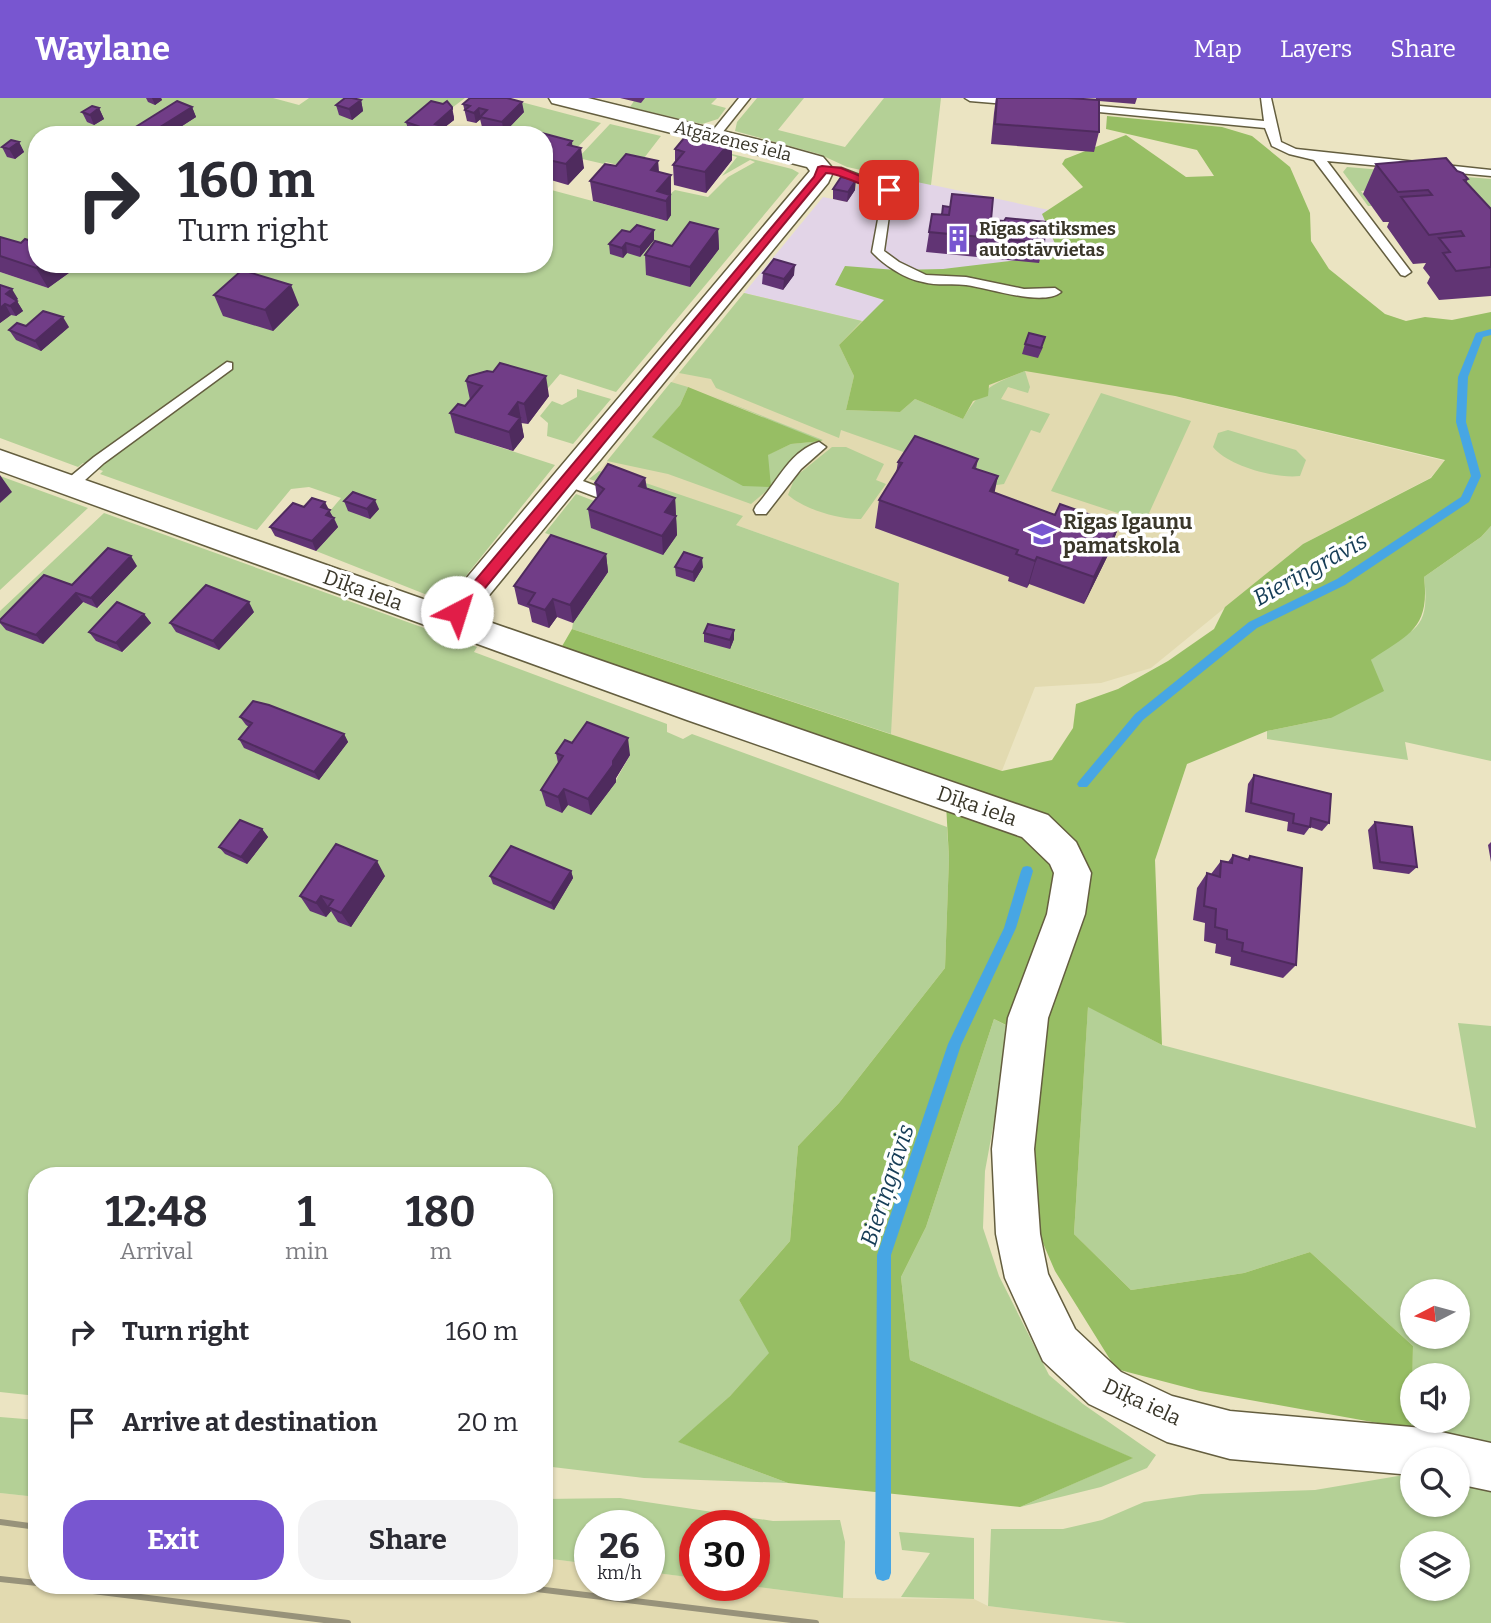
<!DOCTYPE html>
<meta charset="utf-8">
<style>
:root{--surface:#fff;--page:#f2f2f3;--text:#2b2b33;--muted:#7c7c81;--accent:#7856d0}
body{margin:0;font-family:Bitter,serif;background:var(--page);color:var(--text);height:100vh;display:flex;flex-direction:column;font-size:26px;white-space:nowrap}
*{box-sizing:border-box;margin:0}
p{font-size:23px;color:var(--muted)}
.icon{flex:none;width:38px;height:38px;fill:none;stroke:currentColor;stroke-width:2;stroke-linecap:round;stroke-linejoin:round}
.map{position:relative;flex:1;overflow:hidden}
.drawer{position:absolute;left:28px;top:1069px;width:525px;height:427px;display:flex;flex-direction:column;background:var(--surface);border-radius:28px;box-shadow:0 2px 5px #0004}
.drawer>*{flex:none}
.guide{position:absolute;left:28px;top:28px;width:525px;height:147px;border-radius:28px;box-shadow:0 2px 5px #0004;background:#fff;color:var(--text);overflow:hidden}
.needle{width:46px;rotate:264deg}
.buttons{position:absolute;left:1400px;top:1181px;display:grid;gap:14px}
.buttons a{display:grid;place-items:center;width:70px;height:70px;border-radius:50%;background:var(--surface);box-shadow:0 2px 5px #0004;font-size:35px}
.speed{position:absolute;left:574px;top:1412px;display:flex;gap:14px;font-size:35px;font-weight:700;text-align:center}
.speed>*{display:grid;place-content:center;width:91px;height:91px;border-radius:50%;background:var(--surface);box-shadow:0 2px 5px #0004;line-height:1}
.speed small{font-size:18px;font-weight:400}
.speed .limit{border:10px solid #d22;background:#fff;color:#111}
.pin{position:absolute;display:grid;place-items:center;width:60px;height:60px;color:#fff;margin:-30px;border-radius:14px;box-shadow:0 4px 10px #0006}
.me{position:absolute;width:77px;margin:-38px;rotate:40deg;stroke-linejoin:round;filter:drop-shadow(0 0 5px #0008)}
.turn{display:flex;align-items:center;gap:24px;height:147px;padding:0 35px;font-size:32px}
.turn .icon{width:91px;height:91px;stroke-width:2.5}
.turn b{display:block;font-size:49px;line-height:60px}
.eta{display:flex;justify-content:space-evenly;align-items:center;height:119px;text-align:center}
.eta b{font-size:42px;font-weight:700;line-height:49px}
.primary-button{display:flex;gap:14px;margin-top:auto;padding:14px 35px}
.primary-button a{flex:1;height:80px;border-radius:28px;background:var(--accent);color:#fff;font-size:28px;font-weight:700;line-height:80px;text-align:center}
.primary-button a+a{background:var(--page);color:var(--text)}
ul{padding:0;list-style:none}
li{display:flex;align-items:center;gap:21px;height:91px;padding:0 35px}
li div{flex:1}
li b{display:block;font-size:26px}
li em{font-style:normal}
header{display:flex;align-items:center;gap:42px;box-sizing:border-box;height:98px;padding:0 35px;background:var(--accent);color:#fff}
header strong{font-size:33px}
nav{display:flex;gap:38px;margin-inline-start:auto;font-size:24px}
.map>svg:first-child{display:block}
.commercial{fill:#e2d4e7}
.built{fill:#e2dab0}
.green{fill:#b4d096;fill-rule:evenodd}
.forest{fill:#97be64}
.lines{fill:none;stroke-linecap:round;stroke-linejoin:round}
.stream{fill:#47a6e4;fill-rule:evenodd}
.service-casing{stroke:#645e3f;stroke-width:3}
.minor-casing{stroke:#645e3f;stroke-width:3}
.service{fill:#fff;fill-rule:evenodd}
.minor{fill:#fff;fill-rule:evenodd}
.rail{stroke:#97927a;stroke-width:6}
.wall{fill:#613474}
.shaded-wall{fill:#4f2b5e}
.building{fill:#713d87;stroke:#4f2b5e;stroke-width:2}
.route{fill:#e11d48;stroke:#92132f;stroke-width:2}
.labels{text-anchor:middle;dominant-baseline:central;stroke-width:7;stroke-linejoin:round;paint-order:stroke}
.far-street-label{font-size:18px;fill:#3a372a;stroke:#fff}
.far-poi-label{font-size:18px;font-weight:bold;fill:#3a372a;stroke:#fff;text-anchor:start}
.poi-label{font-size:21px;font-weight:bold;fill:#3a372a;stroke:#fff;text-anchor:start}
.street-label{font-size:21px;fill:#3a372a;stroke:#fff}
.water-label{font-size:23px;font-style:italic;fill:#163d57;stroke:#fff}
</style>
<header>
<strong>Waylane</strong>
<nav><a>Map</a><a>Layers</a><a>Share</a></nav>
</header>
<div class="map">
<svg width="1491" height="1525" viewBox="0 0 1491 1525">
<rect width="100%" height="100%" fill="#ebe4c2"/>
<path class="commercial" d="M867,73L1096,122L1043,266L744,195L823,99L847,104Z"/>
<path class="built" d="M744,195L1445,363L1430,380L1303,446L1151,570L1101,585L1035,589L994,693L889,658L899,485L596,377Z
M0,1395L37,1399V1488H544V1460L590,1466V1488H649V1474L695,1480V1488H750L843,1500L974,1501L988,1508L1127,1525H0Z"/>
<path class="green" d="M0,0H273L299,7L309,0H465L416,37H37V162L0,161Z
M506,0L601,25L571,56L544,37H499L523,15Z
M590,0L630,9L634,3L645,0H717L711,6L726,10L718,21L702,26Z
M757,0H804L778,32L845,49L884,0H941L931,87L847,69L819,56L735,33L737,24Z
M610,26L661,38L641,64L618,67L606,64L604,66L578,60Z
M696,47L792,71L799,75L616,294L560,276L543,296L456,335L555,367L445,504L316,453L337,430L325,419L341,400L309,389L291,391L257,432L100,376L103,373L83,365L78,369L0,340V225L11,217L0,202V174L48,190L79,168L76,166H544V90L667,123L659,114L671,98L669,97L675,92L708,99L728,79L755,64L750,62L722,78L737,59Z
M1347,69L1491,81V143L1444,86L1361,93L1372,108H1368L1343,74Z
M744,195L862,223L839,247L854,278L846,312L900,314L915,301L963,321C980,291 994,285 1025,273L1030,289L1028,295L1008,289L1001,301L1050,316L1040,335L1031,332L1004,386L997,387L841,332L839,340L716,290L711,281L679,275Z
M671,284L688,289L680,307L653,339L767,357L791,346L820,343L710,297L823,342L803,352L771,389L751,406L668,376L607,363Z
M577,291L611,301L573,346L547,338L548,325L540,318L552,303L562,307L577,299Z
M1101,295L1191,323L1145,424L1051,393Z
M1228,332L1296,352L1306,362L1300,378C1276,381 1228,368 1213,349L1218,335Z
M832,349H846L884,366L876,382L886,386L861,421C840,422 804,411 788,397L795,379Z
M599,373L628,379L743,418L736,427L899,485L891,636L572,531L573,525L608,474L562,441L545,435L576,396L605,407L592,430L663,456L677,437L609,387L589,381Z
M0,378L88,410L0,492V405L11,394Z
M104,415L477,549L474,554L667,626V634L683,641L692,636L947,729L949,760L945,870L839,1005L798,1048L790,1143L739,1202L770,1255L730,1298L679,1344L788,1385L644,1380L544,1368V1078H37V1298L0,1294V513ZM136,468L98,510L83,504L43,546L78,497ZM150,525L123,554L96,543ZM630,657L611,691L568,707L562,715L546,708Z
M1491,428V663L1405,644L1408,662L1267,641V633L1331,620C1344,602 1355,577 1371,562C1406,529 1432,541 1424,479L1481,439Z
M1088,908L1162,947L1476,1030L1458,925L1491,928V1347L1411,1331L1412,1285V1323H1458V1278L1412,1277L1413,1248L1310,1154L1244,1175L1131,1192L1074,1136ZM1412,1194H1458V1239H1412Z
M994,921L1017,933L1003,975L985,1073L983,1130L999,1178L1049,1277L1083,1306L1156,1357L1147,1370L1101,1389L1020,1409L1132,1360L910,1262L901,1179L926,1129Z
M0,1319L37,1322V1399L0,1395Z
M1404,1377L1412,1378V1407H1458V1382L1491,1388V1525H1127L988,1508L991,1431H1063L1102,1422L1144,1404L1201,1396L1315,1392ZM1412,1446H1458V1491H1412Z
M620,1400L773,1423L840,1422L845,1444L843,1500L750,1488H754V1428H695V1480L649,1474V1428H590V1466L544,1460V1401Z
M899,1434L974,1440V1501L901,1499L930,1455L902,1452Z"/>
<path class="forest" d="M1107,18L1222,29L1252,38L1290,69L1310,115L1311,143L1329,171L1385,216L1406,223L1425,219L1452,222L1491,214V428L1481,439L1424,479C1430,531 1409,536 1371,562L1384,593L1331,620L1267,633L1187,666L1155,762L1162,947L1088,909L1074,1136L1131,1192L1244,1175L1310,1154L1413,1248L1411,1331L1200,1293L1116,1271L1055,1173L1023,1099L1034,941L994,921L926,1129L901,1179L910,1262L1133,1360L1020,1409L788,1385L678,1344L730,1298L769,1255L739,1202L790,1143L798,1048L839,1005L945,870L949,760L945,688L561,550L572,531L1002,673L1052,662L1073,630L1076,606L1118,591L1168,563L1214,531L1225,509L1303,446L1431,380L1445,362L1175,298L1025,273L989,287L988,298L973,303L963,321L915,301L900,314L846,312L854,278L839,247L884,202L835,187L845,168L896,172L943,171L1060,157L1042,116L1083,89L1062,66L1065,61L1126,37L1186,79L1214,78L1197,52L1106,31Z
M688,289L822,343L791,346L768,357L771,389L743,388L652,339L680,307Z"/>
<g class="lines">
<path class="stream" d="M1491,231V237L1483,239L1468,279L1466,324L1481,378L1469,404L1345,487L1257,530L1143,622L1087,689H1079L1077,686L1079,683L1135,616L1249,524L1337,481L1461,399L1471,378L1456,324L1458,279L1476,235Z
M1027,768L1031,769L1033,773L1016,830L961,947L891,1157V1475L889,1481L883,1483L877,1481L875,1475L877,1157L948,946L1004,830L1021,773L1023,769Z"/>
<defs>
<path id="service" d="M739,0H750L718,40H710V36Z
M965,0H1010L1024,4L1019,7L970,3Z
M1261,0H1271L1281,44L1296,51L1491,72V78L1327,63L1411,174L1405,178L1401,177L1314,62L1289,56L1272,48L1265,30L1078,12L1073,9L1078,6L1264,23Z
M818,70H841L893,90L884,153L899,164L926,177L966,179L1024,191L1055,190L1061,194C1043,209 989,190 966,187C952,185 937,188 923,184C905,181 884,167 872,154L883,94L836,75L818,74Z
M227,264L232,265V271L104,365L75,391H65V383L94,359Z
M819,344L826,349L801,371L766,416H756L754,412L756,408C776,387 789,353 819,344Z
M567,377L604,391L606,395L599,400L562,386V378Z"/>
<path id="minor" d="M549,0H588L780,47L823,59L834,72L828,85L472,518L1048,717L1076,744L1091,775L1085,816L1048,920L1034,1051L1040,1136L1048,1176L1075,1231L1121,1274L1172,1298L1230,1313L1423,1330L1491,1345V1393L1458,1386V1362H1412V1377L1230,1361L1167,1344L1089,1306L1043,1263L1005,1180L996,1136L992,1051L1008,920L1047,816L1054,775L1050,766L1022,739L687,622L0,373V352L443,508L810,73L807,69L552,5Z"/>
</defs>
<use href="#service" class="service-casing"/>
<use href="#minor" class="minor-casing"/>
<use href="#service" class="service"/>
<use href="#minor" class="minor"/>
<path class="rail" d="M0,1424L37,1429
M0,1481L37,1485
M53,1488L348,1525
M512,1488L816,1525"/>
</g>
<path class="wall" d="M146,0H161L162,2L155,7L148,4Z
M620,0H645L641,5Z
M996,0H1068L1096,2V0H1137L1135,6L1099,3V34L1094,54L991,46L994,15Z
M361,2L363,13L352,22L339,17L336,7Z
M443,6L452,9L454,19V22L445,29L447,37H407L409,35L406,24Z
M463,6L524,14L504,35L482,29L480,21L476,25L467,23Z
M192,9L196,19L168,37H137L134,30Z
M99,10L104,21L94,27L87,24L82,14Z
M544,37L572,48L584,70L568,87L544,80Z
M19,44L24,54L15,61L7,59L2,49Z
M675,51L732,62L706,95L674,87L673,67L675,63Z
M658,63L659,74L671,77V117L667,123L593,103L590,83L616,68Z
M1376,66L1457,73L1468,81L1466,85L1491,111V198L1439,202L1427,185L1430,179L1423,170L1426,165L1413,166L1387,129L1389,124H1383L1363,96Z
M833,91L855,92L847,104L833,101Z
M932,116L991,122L1044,145L1039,165L926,154Z
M718,131L719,151L690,189L646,177L645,157Z
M654,132V142L640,159L627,155L623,160L610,156L609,146L630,134Z
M0,139L37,166H79L80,167L48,190L0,174Z
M763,175L794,177L783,192L762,186Z
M0,187L18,201L16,202L23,213L16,218L11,217L0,225Z
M214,197L299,207L273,233L223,218Z
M26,228L69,229L41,253L16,242L9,232Z
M1025,246L1043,249L1038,260L1022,256Z
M466,283L549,298L528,326L521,325L524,339L513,353L455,335L450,315L465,308L470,302Z
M978,361L976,371L994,395L1055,417L1119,427L1109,455L1084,506L1029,486L1027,490L1008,483L1009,479L875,430L879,402L896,375L898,364Z
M645,380L647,390L675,400L677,437L663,457L591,430L588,411L597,400L595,385Z
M344,403L379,411L370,421L348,413Z
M328,412L334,420L338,429L316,453L275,438L270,429Z
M606,456L608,474L573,525L557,519L549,530L532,524L529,510L518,506L514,488Z
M137,468L97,510L83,504L43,546L6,532L0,525V522L72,487Z
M675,469H703L694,484L676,478Z
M254,514L219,552L176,534L170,525Z
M144,516L151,525L122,554L96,543L89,534Z
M704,535L734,541L730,551L704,544Z
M240,619L344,636L348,644L319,682L244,650L239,641L249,629L246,627Z
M572,645L630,657L616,680V684L591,717L568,707L562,715L546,708L541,692L558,665L556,655Z
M1254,677L1329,725L1322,733L1310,729L1304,737L1287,733L1288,724L1245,714L1248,686Z
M1375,724L1417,769L1409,776L1373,771L1368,732Z
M262,731L268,739L247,766L225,756L219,749Z
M1491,744V764L1488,747Z
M1233,757L1247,761L1250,758L1296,867L1283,880L1230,867L1231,859L1215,855L1216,846L1204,843L1205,825L1193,822L1197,790L1207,775L1211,776L1221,763L1228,764Z
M571,773L573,780L554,812L493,786L490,778Z
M385,778L351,829L338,824L331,813L326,819L310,813L300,798Z"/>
<path class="shaded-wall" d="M152,0H161L162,2L155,7Z
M361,2L363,13L352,22L349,11Z
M522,4L524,14L504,35L502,24Z
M192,9L196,19L168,37H149V36Z
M99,10L104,21L94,27L90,17Z
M479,10L481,21L476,25L474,15Z
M452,11L454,22L445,29L447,37H434L435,26Z
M732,42V62L706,95L705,74Z
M572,43L573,58L581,50L584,70L568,87L566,66L568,47Z
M19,44L24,54L15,61L9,51Z
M658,63L659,84L651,72Z
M671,77V117L667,123L666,103L657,93Z
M856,82L855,92L847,104L848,94Z
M718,131L719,151L690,189V169Z
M654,132V142L640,159V149Z
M626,145L627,155L623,160L622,150Z
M41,166H79L80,167L48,190L36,170Z
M795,167L794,177L783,192L784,181Z
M291,187L299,207L273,233L265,212Z
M12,191L18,201L12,206L6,196Z
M17,203L23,213L16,218L10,208Z
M5,206L11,217L0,225V210Z
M63,219L69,229L41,253L35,243Z
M546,278L549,298L528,326L524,306Z
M518,304L524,339L513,353L509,334V316Z
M0,377L12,394L0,405Z
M998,378L992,407L990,393Z
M645,380L647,399L639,388Z
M675,400L677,437L663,457L662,438L665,414Z
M375,402L379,411L370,421L367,411Z
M325,404L338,429L316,453L312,443L321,409Z
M1119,427L1109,455L1084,506L1094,479Z
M606,456L608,474L573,525L570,507Z
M131,458L137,468L97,510L91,500Z
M1037,459L1029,486L1027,490L1035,463Z
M702,460L703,469L694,484L693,474Z
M76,495L83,504L43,546L36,537Z
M553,501L557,519L549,530L545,512Z
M249,504L254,514L219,552L213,543Z
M144,516L151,525L122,554L116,545Z
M734,532V541L730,551V542Z
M344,636L348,644L319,682L314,674Z
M628,640L630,657L616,680V684L591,717L588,701Z
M564,691L568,707L562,715L558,699Z
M262,731L268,739L247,766L241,759Z
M377,763L385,778L351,829L341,815Z
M571,773L573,780L554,812L551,805Z
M321,798L331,813L326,819L316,805Z"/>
<path class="building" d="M345,0H352L361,2L349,11L336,7Z
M470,0H507L522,4L502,24L480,19L487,12L479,10L474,15L465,12L470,8L463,6Z
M997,0H1068L1099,2V34L995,26Z
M177,3L192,9L149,36L134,30Z
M431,3L443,6L447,3L452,9V11L435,26L445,29L434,37H407L418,28L406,24Z
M92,8L99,10L90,17L82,14Z
M461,29L479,34L476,37H453Z
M538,34L572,43L568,47L581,50L566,66L544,61V37H535Z
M697,34L732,42L705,74L673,67L684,54L675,51L684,40L690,41Z
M11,42L19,44L9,51L2,49Z
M626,56L658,63L651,72L671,77L657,93L670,97L666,103L590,83L605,66L616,68Z
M1446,60L1457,73L1463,75L1468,81L1464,82L1491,111V169L1456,173L1443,155L1450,154L1439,140L1464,138L1461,133L1429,137L1401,99L1432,97L1428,92L1398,94L1376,66Z
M841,79L856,82L848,94L833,91Z
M952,96L993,100L991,122L1004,123L1006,120L1046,124L1044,145L929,134L932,116L949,117Z
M943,108L950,109L949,117H942Z
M690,124L718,131L690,169L645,157L655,143L672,148Z
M637,127L654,132L640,149L626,145L622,150L609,146L622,132L630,134Z
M0,139L21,145L25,141L37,145V166H41L36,170L0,158Z
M774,161L795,167L784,181L763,175Z
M242,172L291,187L265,212L214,197Z
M0,187L12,191L6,196L17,203L10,208L5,206L0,210Z
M43,213L63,219L35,243L9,232L17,225L26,228Z
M1029,235L1045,239L1041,250L1025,246Z
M500,265L546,278L524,306L518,304L509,316L520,320L509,334L450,315L458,306L465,308L482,288L466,283L469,278L487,273L493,274Z
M915,338L978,361L973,370L998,378L990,393L1055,417L1060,406L1119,427L1094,479L1037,459L1035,463L1016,456L1018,452L879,402L902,365L898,364Z
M608,366L645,380L639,388L675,400L665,414L676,418L662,438L588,411L604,391L595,385Z
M353,394L375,402L367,411L344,403Z
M312,400L325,404L321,409L330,412L326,417L334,420L312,443L270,429L293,405L304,409Z
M551,437L606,456L570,507L553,501L545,512L528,506L535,495L514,488Z
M108,450L131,458L91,500L76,495L36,537L0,524V522L44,477L72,487Z
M684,454L702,460L693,474L675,469Z
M206,487L249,504L213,543L170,525Z
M117,504L144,516L116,545L89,534Z
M708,526L734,532L730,542L704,535Z
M253,603L269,607L344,636L314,674L239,641L252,625L240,619Z
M587,624L628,640L613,663V667L588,701L564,691L558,699L541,692L563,658L556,655L565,642L572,645Z
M1254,677L1331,696L1329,725L1311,720L1310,729L1293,725L1294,716L1251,705Z
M240,722L262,731L241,759L219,749Z
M1375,724L1412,729L1417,769L1380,764Z
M336,746L377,763L341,815L328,809L333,802L321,798L316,805L300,798Z
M511,748L571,773L551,805L490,778Z
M1233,757L1249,762L1250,758L1302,770L1296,867L1242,853L1243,845L1227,841V832L1215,829L1216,811L1204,808L1207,775L1220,779L1221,763L1232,765Z"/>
<path class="route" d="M822,68L841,70L894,92C882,100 844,75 826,75L462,518H452V510L814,79L818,69Z"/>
<defs>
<symbol id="building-bare" viewBox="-9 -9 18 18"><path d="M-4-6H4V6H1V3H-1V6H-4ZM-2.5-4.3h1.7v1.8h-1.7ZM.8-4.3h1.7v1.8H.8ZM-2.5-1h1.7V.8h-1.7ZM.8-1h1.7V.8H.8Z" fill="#7856d0" stroke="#fff" stroke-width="2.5" paint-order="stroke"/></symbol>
<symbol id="school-bare" viewBox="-9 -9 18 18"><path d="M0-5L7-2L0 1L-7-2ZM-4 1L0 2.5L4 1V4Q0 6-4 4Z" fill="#7856d0" stroke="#fff" stroke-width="2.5" paint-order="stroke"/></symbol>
</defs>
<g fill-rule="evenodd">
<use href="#building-bare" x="939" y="122" width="38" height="38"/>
<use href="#school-bare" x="1023" y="417" width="38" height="38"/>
</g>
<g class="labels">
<g class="far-street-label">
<text transform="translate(733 43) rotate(14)">Atgāzenes iela</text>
</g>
<g class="far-poi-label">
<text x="979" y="131">Rīgas satiksmes<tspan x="979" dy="21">autostāvvietas</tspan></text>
</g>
<g class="poi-label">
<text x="1063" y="424">Rīgas Igauņu<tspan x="1063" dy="24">pamatskola</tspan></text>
</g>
<g class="street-label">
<text transform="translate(363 492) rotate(20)">Dīķa iela</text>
<text transform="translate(977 708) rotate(19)">Dīķa iela</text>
<text transform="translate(1142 1304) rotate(25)">Dīķa iela</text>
</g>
<g class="water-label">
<text transform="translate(1310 471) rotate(-29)">Bieriņgrāvis</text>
<text transform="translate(887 1087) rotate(-72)">Bieriņgrāvis</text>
</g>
</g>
</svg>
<div class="buttons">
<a><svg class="needle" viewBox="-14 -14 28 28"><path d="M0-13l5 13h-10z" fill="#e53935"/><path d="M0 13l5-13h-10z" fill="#7c7c81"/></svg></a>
<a><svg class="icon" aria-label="sound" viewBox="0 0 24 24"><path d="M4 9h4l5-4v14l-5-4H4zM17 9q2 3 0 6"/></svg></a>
<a><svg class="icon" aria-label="search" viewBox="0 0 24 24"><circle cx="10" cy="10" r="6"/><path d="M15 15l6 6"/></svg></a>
<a><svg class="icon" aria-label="layers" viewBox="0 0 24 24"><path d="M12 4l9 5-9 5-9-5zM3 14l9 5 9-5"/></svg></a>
</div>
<div class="speed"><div>26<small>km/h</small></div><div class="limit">30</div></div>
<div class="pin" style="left:889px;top:92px;background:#d93025"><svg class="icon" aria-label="arrive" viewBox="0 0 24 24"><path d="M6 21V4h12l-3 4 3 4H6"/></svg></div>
<svg class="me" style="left:457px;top:514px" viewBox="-20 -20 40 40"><circle r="19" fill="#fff"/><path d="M0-13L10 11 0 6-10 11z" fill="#e11d48"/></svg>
<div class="guide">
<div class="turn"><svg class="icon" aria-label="right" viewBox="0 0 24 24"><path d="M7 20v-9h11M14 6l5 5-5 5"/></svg><div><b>160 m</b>Turn right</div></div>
</div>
<section class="drawer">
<div class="eta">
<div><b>12:48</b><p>Arrival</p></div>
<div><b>1</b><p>min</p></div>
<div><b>180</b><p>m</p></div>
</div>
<ul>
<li><svg class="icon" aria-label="right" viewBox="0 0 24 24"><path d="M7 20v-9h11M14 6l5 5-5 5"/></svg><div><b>Turn right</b></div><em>160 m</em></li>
<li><svg class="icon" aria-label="arrive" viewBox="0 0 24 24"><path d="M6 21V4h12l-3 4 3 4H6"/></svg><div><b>Arrive at destination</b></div><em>20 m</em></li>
</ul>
<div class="primary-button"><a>Exit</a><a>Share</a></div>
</section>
</div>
